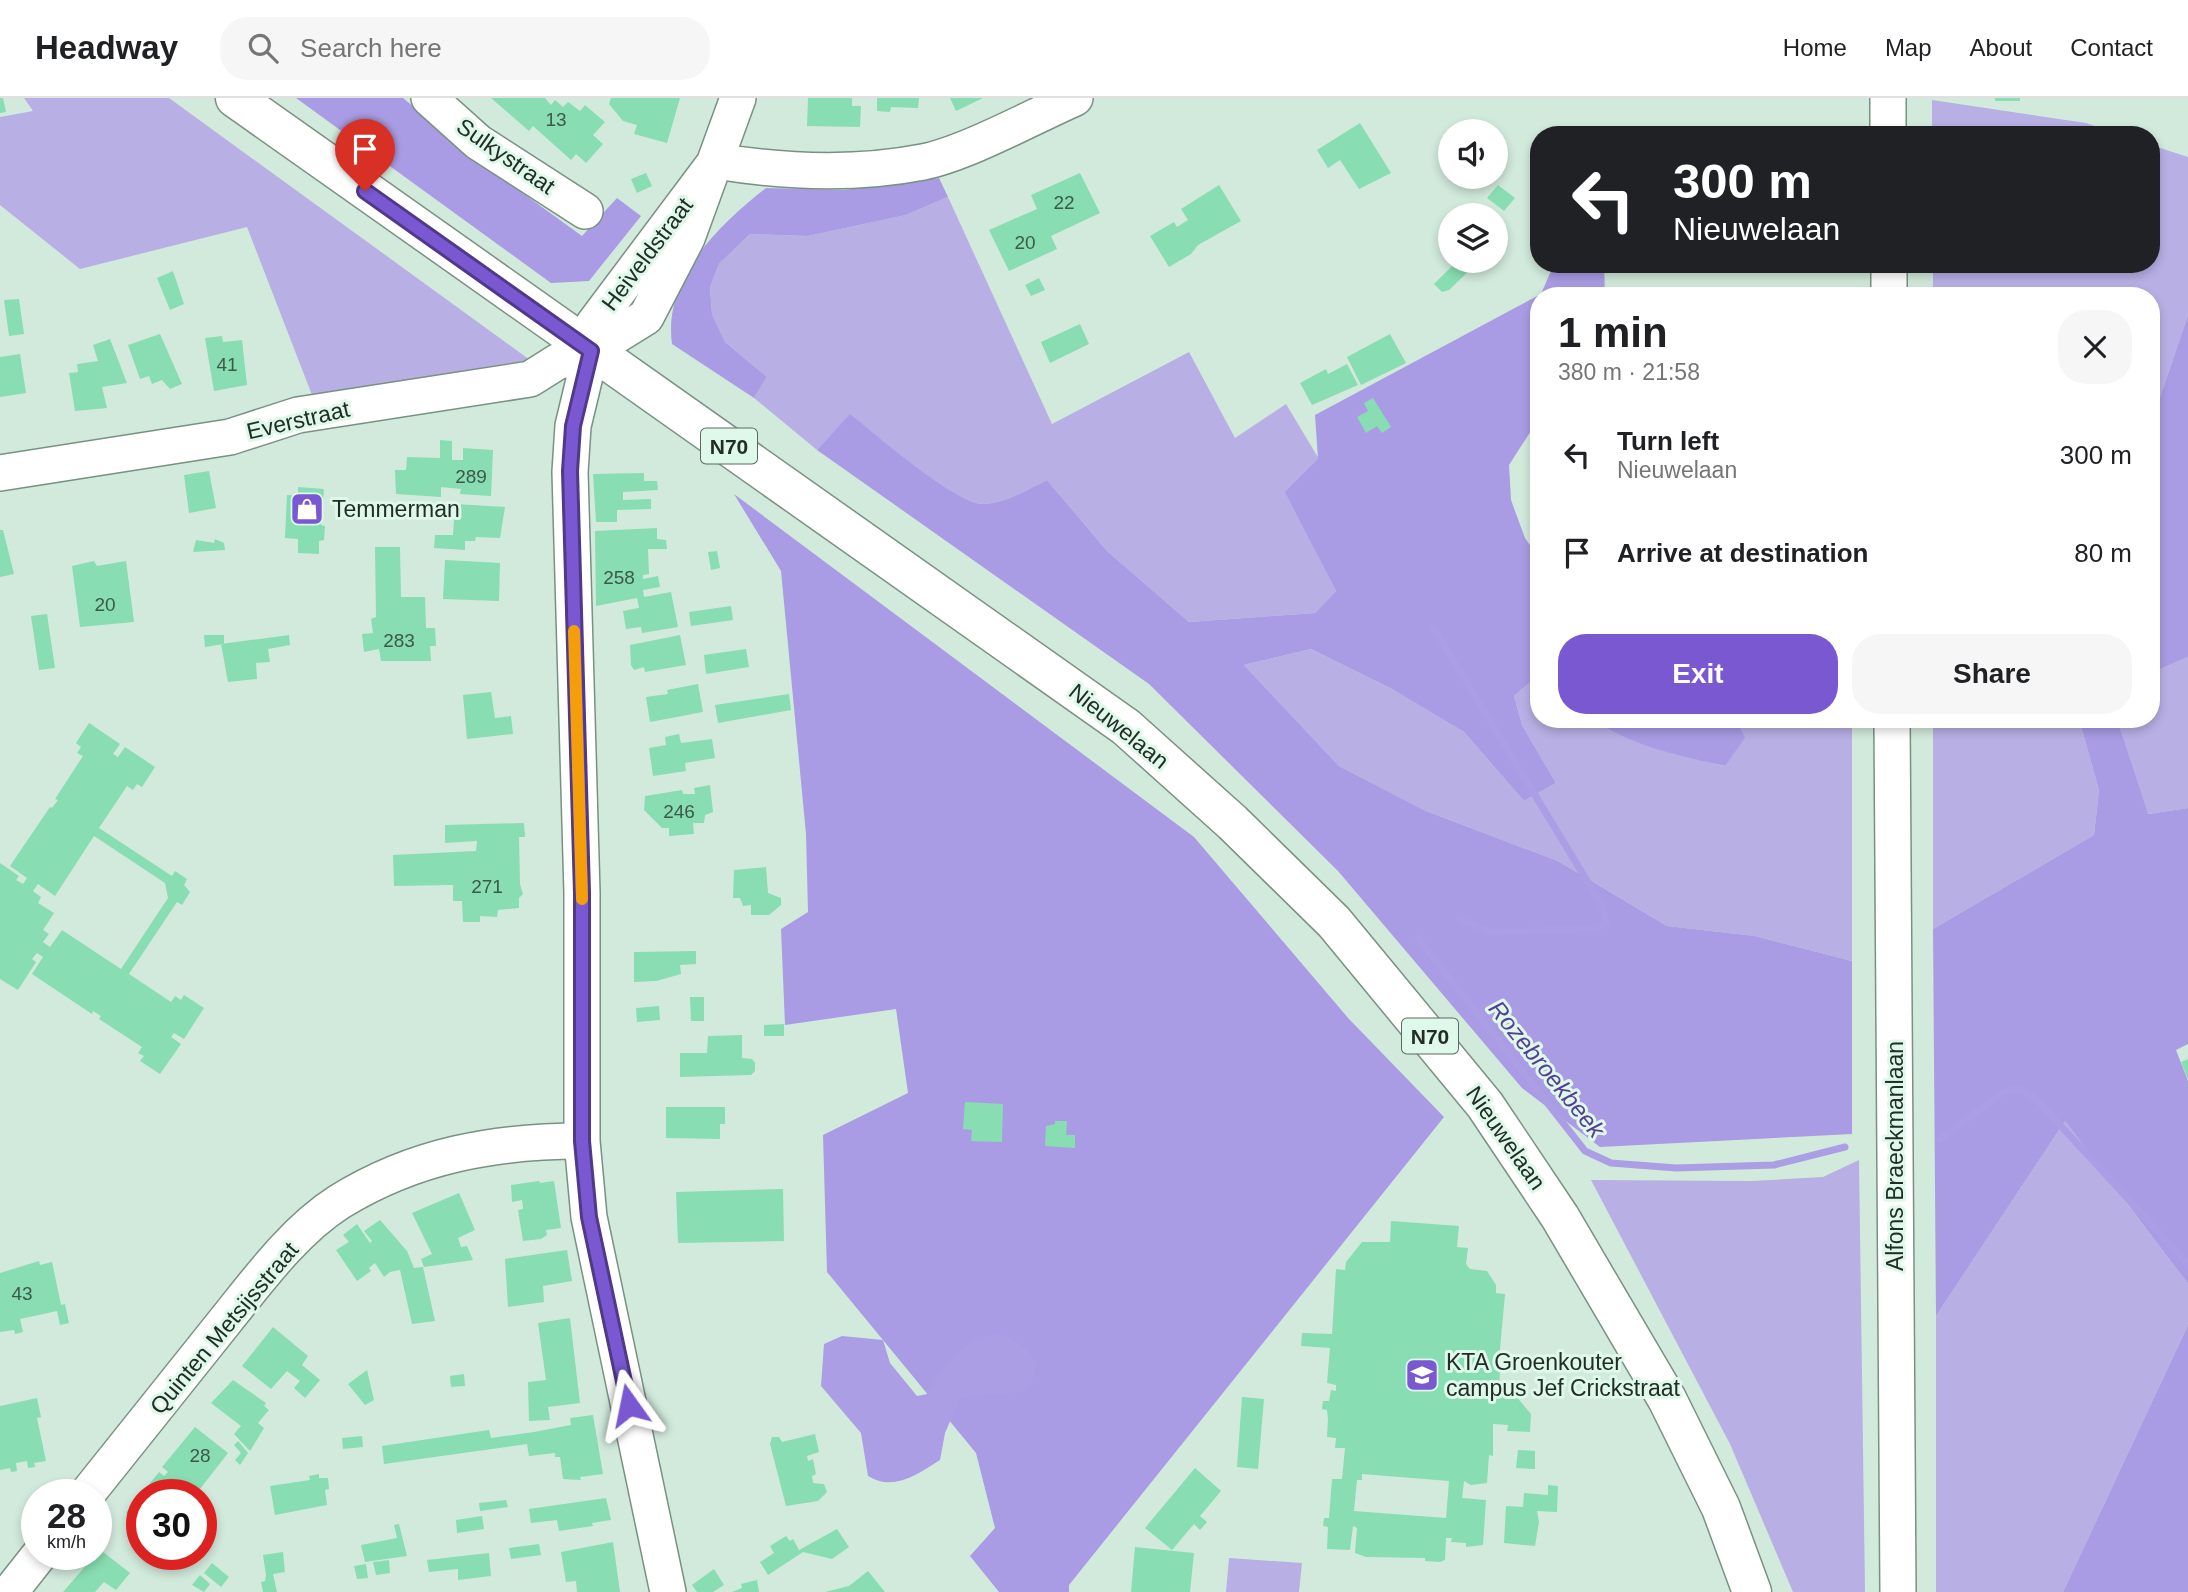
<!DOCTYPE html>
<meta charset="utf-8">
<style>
:root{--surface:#fff;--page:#f6f6f6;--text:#202124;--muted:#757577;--line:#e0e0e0;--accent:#7958d2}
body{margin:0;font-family:Helvetica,sans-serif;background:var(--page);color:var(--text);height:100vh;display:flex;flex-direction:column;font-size:26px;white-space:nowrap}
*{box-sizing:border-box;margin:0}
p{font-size:23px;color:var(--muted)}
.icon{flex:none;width:38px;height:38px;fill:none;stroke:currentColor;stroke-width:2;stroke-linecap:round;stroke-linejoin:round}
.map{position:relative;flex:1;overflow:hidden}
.sheet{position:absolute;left:1530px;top:189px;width:630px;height:441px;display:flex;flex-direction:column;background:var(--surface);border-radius:28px;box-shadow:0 4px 10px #0003}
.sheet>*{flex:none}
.guide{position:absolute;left:1530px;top:28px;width:630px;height:147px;border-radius:28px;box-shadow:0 4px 10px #0003;background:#202124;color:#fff;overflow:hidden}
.fabs{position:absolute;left:1438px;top:21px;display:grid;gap:14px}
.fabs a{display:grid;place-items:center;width:70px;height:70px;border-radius:50%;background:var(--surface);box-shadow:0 4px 10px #0003;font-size:35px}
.speed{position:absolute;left:21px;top:1381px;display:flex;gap:14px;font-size:35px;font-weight:700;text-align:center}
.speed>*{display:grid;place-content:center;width:91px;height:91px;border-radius:50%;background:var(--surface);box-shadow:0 4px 10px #0003;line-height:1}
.speed small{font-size:18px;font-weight:400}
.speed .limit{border:10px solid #d22;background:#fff;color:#111}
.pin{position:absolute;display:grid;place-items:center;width:60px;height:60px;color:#fff;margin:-72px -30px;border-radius:50% 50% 50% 0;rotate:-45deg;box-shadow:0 0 7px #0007}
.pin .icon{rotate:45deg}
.me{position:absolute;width:77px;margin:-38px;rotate:348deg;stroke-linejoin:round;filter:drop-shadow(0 0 5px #0008)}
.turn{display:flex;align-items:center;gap:24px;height:147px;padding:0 28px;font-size:32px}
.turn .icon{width:91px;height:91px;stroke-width:2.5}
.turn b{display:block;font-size:49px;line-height:60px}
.round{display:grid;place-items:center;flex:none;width:74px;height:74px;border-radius:28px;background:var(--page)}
.summary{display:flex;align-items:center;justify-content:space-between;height:119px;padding:0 28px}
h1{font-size:42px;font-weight:700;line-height:52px}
.button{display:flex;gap:14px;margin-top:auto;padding:14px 28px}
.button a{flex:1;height:80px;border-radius:28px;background:var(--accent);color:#fff;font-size:28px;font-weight:700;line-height:80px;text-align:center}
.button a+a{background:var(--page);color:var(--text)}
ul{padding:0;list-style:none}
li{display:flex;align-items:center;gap:21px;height:98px;padding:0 28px}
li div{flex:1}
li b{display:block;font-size:26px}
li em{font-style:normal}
header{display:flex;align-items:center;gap:42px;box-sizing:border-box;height:98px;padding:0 35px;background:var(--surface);border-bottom:2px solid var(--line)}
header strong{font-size:33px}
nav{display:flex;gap:38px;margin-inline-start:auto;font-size:24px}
.search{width:490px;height:63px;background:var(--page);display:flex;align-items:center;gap:18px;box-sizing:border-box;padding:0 24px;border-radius:28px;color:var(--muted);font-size:26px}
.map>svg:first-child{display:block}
.green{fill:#b8afe5}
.forest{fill:#a99ce4}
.water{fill:#ab9ee5}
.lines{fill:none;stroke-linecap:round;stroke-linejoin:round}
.stream{stroke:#ab9ee5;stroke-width:7}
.building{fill:#89ddb2;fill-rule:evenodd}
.minor-casing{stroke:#799183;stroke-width:38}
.major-casing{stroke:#799183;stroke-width:41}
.minor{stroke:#fff;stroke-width:35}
.major{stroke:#fff;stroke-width:38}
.route-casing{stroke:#4f3988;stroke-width:18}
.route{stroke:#7958d2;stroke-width:12}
.slow{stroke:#f59e0b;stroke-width:12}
.labels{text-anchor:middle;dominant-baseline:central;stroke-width:6;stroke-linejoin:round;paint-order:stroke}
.number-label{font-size:19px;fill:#3c594a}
.shield{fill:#def8e9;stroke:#5b6a61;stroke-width:2}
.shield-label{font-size:21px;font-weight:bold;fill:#232d27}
.street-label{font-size:23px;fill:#232d27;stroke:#def8e9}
.poi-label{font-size:23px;fill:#232d27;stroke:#def8e9;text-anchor:start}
.water-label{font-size:24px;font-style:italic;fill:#553f94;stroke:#def8e9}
</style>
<header>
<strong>Headway</strong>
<div class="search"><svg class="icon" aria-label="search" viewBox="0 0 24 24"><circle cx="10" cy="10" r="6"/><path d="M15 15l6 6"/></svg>Search here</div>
<nav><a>Home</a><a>Map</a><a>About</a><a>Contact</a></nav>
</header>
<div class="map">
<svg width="2188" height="1494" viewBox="0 0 2188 1494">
<rect width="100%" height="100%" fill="#d1eadc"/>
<path class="green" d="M24,0H169L530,262L312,297L247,129L80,171L0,107V19L33,13Z
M1932,2L2086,25L2121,37H1932Z
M2151,47L2188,59V217L2151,326V198H1933V166H2151Z
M948,99L1052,326L1189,254L1235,340L1286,306L1319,361L1286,394L1336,493L1315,515L1189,524L1107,453L1047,382C1026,392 1007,405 983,406C956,406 874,335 850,317L817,352L754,300L767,279L725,244L712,216L710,189L719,166L750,136L808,138L906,117Z
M1311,551L1390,590L1464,634L1524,703L1556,685L1522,627L1514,598L1535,580L1538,582V621H1593L1604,629L1672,655L1724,668L1740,625L1736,621H1852V863L1755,838L1667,828L1558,763L1426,713L1339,668L1244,567Z
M2188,559V710L2147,716L2117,621H2151V575Z
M1933,621H2079L2099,692L2094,737L1933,831Z
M2065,1023L2188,1186V1227L2063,1494H1936V1218Z
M1859,1062L1865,1494H1793L1730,1346L1591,1082L1752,1083L1823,1079Z
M1229,1460L1302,1465L1299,1494H1226Z"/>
<path class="forest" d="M296,0H403L481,65L582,138L617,100L641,118L589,183L551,185Z
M939,80L948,99L906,117L808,138L750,136L719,166L710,189L712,216L725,244L767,279L754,300L672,246C663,180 719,127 766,90L844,92Z
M1554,166H1604L1605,198H1538V322L1509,367L1511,402L1525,440L1538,459V582L1535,580L1514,598L1522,627L1556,685L1524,703L1464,634L1390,590L1311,551L1244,567L1339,668L1426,713L1558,763L1667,828L1755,838L1852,863V1036L1600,1049L1522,990L1338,773L1149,586L817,352L850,316C874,335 956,406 983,406C1007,405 1026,392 1047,382L1107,453L1189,524L1315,515L1336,493L1285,394L1318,361L1315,317L1541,196Z
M2188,217V559L2151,575V326Z
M734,396L1194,739L1349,921L1444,1019L1069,1487V1494H999L970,1458L995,1430L976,1355L827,1174L823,1037L908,995L896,911L785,927L781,831L808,814L806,736L781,473Z
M1593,621H1736L1745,640L1725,668C1681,658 1630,648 1593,621Z
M2079,621H2117L2148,716L2188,710V946L2176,952L2188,983V1186L2065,1023L1936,1218L1933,831L2094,737L2099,692Z
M2188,1227V1494H2063Z"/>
<path class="water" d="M1002,1236C1018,1244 1031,1251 1037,1269C1034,1276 1033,1284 1028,1290C1020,1298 975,1296 960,1300L945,1335L940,1362C918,1376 893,1394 868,1378L861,1335L821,1288L824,1246L842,1238L883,1242L890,1265L917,1298L927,1296C945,1265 965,1239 1002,1236Z"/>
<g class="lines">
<path class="stream" d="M1433,529L1603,809L1606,826L1595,831L1490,834L1460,821
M1418,840L1585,1053L1611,1065L1676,1070L1774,1067L1845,1049
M1940,1041L2004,994L2019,991L2036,1001L2188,1166"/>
</g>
<path class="building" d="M0,0H3L6,14L0,15Z
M491,0H545L551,7L555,2L563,9L568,4L580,13L585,7L605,24L593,37L603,46L586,65L576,56L571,62L533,28L529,33Z
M611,0H680L667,45L634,36L637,27L623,23L609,6Z
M808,0H852V8H861L860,29L807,28Z
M877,0H919L918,10L891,9L890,14L877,13Z
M950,0H983L956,13Z
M1995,0H2020V3H1995Z
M1360,25L1391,75L1359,91L1340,62L1328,70L1317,52Z
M646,75L652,88L637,95L631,81Z
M1080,75L1100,115L1051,138L1057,151L1009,173L989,132L1037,111L1031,97Z
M1219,87L1241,123L1198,147L1191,156L1169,169L1150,138L1174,124L1177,129L1188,122L1181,111Z
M1498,87L1515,100L1504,113L1487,100Z
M1457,163H1473L1476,166L1449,192L1442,194L1434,186Z
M173,173L184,206L170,212L157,180Z
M1039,180L1045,192L1031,198L1025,187Z
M19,201L24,236L9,238L4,202Z
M1080,226L1089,246L1050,265L1041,244Z
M160,236L182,286L170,291L162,282L152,286L149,278L140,281L128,247Z
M1390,236L1406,265L1361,287L1347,259Z
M222,238L223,244L242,242L247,287L214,293L205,240Z
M110,241L127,285L102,289L107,310L75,313L69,275L78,274L77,266L98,263L93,247Z
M20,256L26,295L0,299V259Z
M1347,266L1358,287L1312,307L1300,285L1326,271L1328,276Z
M1373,300L1391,329L1382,335L1377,328L1366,335L1357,319L1368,313L1364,305Z
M440,342L452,343V362H463V350L493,352L491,398L460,396L461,391L441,389V399L396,396L395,372H406L407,359L440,360Z
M209,373L216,410L189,415L184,377Z
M644,375V383H657L658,392L623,394V402L651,401V411L617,412V424H596L593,376Z
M298,389L324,391L321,427L325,428L324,442L319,443V456L298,455V441L285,440L287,397L298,398Z
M455,406L505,409L500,440L476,439L475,443H465V452L434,450L435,437H453Z
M657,430V441L666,442L667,451H648L649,476L643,477V481L658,478L660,489L643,492L644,499L671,494L678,529L642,535L641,529L626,531L623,513L639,510L637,500L596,508L595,433Z
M0,432H3L14,476L0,479Z
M215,441L224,445L225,452L193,454L196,442L214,445Z
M375,449H400L401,499H425L426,530H435L436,548H430L431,563H381L379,551L364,554L362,536L373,535L371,521L376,519Z
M717,453L720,470L711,472L708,454Z
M445,462L500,465L499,503L443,501Z
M94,463L97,468L126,463L134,524L80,529L72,468Z
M731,508L733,522L691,528L689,514Z
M47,516L55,570L39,572L31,518Z
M204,537H224V546L205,549Z
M289,537L290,547L268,551L270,564L256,565L257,581L228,584L221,546Z
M680,537L686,567L645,574L644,569L634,572L631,567L630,547Z
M746,551L749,569L706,576L704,557Z
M698,586L703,614L650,624L646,599L668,596L667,592Z
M491,594L495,620L511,618L513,636L467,641L463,597Z
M789,596L791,612L718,625L715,607Z
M89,625L120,646L113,656L118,659L125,649L155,669L142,689L137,686L133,692L127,688L99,730L172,778L175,773L187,781L184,787L190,794L182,807L177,804L129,876L171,904L175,898L181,902L184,897L204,910L184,941L174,935L171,939L181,946L160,976L140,963L144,958L138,955L142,949L99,921L101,918L93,913L92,916L32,876L43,859L37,855L32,861L36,864L18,892L0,881V765L19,778L16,782L23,786L27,780L10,768L50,709L52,710L58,702L55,701L83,658L77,655L81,649L76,645ZM94,738L165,785L168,800L121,871L62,832L50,849L43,844L49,836L43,832L54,815L38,805L41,799L33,793L38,786L55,798Z
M679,636L681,645L712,641L715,660L685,665L686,673L653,678L649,650L666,647L665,639Z
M710,687L713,714L705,717L704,725H693L694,736L669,738V730H662L644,712L645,698L682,692L683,696H695L694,690Z
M524,725L525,739H519L520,786L523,796L519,800V810L498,812L497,819L480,818V824H463L462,803H453V787L394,788L393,757L476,753L477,743L445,745V727Z
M766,769L768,795L781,800V807L769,817H751V807L743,808L740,800H733L734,772Z
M696,853V866L680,867L681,876L656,883L634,884V854Z
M690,899H704V923H691Z
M659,908L660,922L637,924L636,910Z
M784,926V938H764V927Z
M742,937V960L752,961L755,965V973L751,977L680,979V955H707L708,938Z
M2188,961V982L2181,964Z
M965,1004L1003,1006L1002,1044L971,1043L972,1032L963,1031Z
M666,1009H725V1026H720V1041L666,1040Z
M1055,1023H1067L1066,1037H1075V1050L1045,1048L1046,1028L1055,1026Z
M539,1083L540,1085L554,1083L561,1130L546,1132L547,1137L541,1141L523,1143L518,1112L523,1111L522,1102L512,1104L511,1087Z
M783,1091L784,1143L678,1145L676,1094Z
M459,1095L475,1132L458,1140L461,1149L467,1148L473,1162L424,1169L421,1161L432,1156L412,1115Z
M380,1122L407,1153L414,1170L423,1169L435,1223L412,1226L400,1172L390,1174L384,1179L375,1165L369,1170L371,1173L357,1183L336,1152L349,1144L343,1137L357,1126L370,1145L372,1143L364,1133Z
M1391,1123L1459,1128L1457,1149L1468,1150L1466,1166L1470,1171L1487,1173L1496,1187V1195L1505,1196L1499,1262H1495L1494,1272H1500L1499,1296L1515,1297L1531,1316L1530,1334L1507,1333L1508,1327L1493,1326V1358L1489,1357L1487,1385L1471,1387L1464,1383L1462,1400L1486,1402L1483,1447L1466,1449V1445L1451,1444L1452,1440H1446L1445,1462L1440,1464L1425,1463V1460L1366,1459L1355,1455L1357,1430L1353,1428L1350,1452L1327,1451L1328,1429L1323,1428L1324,1420H1329L1332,1381H1342L1345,1350H1335L1336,1340L1327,1339L1328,1321L1327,1312L1322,1311L1323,1303H1329L1331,1292L1336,1293V1287L1327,1285L1330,1250L1301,1248L1302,1235L1332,1236L1336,1171L1345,1172L1346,1164L1362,1144H1390ZM1362,1376L1449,1383L1446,1420L1354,1413L1357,1382H1362Z
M567,1152L572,1183L543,1188L544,1204L508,1209L505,1161Z
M39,1163L40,1167L52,1164L61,1207L65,1206L69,1225L60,1227L57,1213L20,1221L23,1234L15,1236L14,1232L0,1234V1175Z
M570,1220L580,1305L548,1309L550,1322L529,1323L528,1284L546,1282L538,1225Z
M273,1229L308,1258L302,1267L320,1282L305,1300L294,1290L300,1283L287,1273L271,1291L242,1268Z
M367,1272L374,1302L365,1307L348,1286Z
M464,1276L465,1288L451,1289L450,1278Z
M233,1282L266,1305L264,1308L269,1312L258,1325L264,1330L250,1353L234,1336L241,1328L211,1305Z
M1242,1299L1264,1301L1258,1371L1237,1369Z
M37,1300L41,1319L37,1320L46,1363L34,1365L35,1369L28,1370L27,1363L16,1365L17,1373L11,1374L10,1370L0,1372V1308Z
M593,1317L603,1376L580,1379L581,1382L563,1381L560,1359H555V1355L529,1358L527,1346L384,1366L382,1348L489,1332L491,1340L534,1334L571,1327L570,1320Z
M195,1329L228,1355L196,1396H142V1427L126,1415L159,1374L164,1378L168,1374L162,1369Z
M815,1336L819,1354L807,1358L808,1363L813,1361L816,1376L812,1378L813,1385L824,1386L827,1394L818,1403L786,1408L770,1346L772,1339H779L782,1344Z
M362,1338L363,1349L343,1351L342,1340Z
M238,1343L248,1355L240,1367L235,1362L241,1355L234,1347Z
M1518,1352L1535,1353V1371L1516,1370Z
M1195,1370L1221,1393L1200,1418L1207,1424L1200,1432L1194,1426L1172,1452L1145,1430Z
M319,1376V1380H328L329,1391L325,1392L327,1407L275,1417L270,1388L310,1382L309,1378Z
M1548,1387L1558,1388L1557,1414L1537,1413L1539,1424L1535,1448L1504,1445L1506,1408L1523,1409L1524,1395L1548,1397Z
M606,1400L611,1422L592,1425L593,1428L559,1433L557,1422L531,1425L529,1411Z
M506,1402L508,1409L480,1413L479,1405Z
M482,1418L484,1431L457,1435L456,1422Z
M399,1426L407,1458L365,1464L361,1447L397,1440L394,1427Z
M837,1431L849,1449L832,1461L803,1454L768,1477L760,1464L774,1455L770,1448L786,1438L790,1443L793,1441L799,1452Z
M613,1444L620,1494H577L576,1483L566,1484L561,1454Z
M539,1446L541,1457L511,1461L509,1450Z
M1135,1449L1194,1455L1190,1494H1131Z
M98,1450L130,1475L116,1492L104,1484L95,1494H63L96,1456Z
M283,1454L285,1474L273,1476L277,1494H263L261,1484L265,1483L266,1477L263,1457Z
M489,1455L491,1478L458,1482V1471L429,1474L427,1462Z
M389,1462L390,1475L376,1477L373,1464Z
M212,1465L229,1479L221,1489L204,1475Z
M366,1466L368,1480L357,1481L354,1468Z
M714,1471L724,1487L713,1494H697L692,1487Z
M868,1473L885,1494H825L849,1488Z
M200,1477L210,1486L204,1494L192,1487Z
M757,1482L759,1494H732L742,1490L741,1486Z"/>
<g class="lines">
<defs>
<path id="minor" d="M429,0L478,44L585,113
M1888,0V37
M716,63C783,74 856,77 923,64C967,55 1032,19 1075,0
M1889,166V198
M0,375L230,339L298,317L530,281L557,264L591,253L646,219L687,140L738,0
M1892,621L1898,1494
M87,1396C133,1338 179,1280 226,1222C259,1181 294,1133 339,1104C415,1057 495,1043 582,1043
M10,1494L40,1456
M668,1494L589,1119L582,1043V795L570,374L573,328L591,253L593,227L716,63"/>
<path id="major" d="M235,0L1126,629L1232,724L1334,824L1485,1007L1560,1119L1667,1301L1721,1410L1752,1494"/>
</defs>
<use href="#minor" class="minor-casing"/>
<use href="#major" class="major-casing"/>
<use href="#minor" class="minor"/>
<use href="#major" class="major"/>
</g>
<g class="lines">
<defs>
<path id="route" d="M365,93L591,253L573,328L570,373L582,795V1043L589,1119L629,1307"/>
</defs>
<use href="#route" class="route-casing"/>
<use href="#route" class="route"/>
<path class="slow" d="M574,533L582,801"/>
</g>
<defs>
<symbol id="shop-square" viewBox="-11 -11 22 22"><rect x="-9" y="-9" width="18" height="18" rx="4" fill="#7958d2" stroke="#def8e9"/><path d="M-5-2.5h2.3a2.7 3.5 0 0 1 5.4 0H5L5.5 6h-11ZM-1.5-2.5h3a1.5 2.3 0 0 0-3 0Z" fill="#fff"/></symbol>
<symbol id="school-square" viewBox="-11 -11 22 22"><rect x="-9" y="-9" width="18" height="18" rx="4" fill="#7958d2" stroke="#def8e9"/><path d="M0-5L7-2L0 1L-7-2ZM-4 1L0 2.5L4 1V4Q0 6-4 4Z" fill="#fff"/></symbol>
</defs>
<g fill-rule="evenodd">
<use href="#shop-square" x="288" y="392" width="38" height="38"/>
<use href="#school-square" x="1403" y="1258" width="38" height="38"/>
</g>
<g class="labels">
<g class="number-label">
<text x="556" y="21">13</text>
<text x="1064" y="104">22</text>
<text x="1025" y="144">20</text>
<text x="227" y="266">41</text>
<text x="471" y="378">289</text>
<text x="619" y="479">258</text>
<text x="105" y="506">20</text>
<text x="399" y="542">283</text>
<text x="679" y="713">246</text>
<text x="487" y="788">271</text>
<text x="22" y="1195">43</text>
<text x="200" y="1357">28</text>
</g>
<g class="shield">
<rect x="701" y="330.5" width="56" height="35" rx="5"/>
<rect x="1402" y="920.5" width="56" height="35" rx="5"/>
</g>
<g class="shield-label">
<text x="729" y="348">N70</text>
<text x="1430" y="938">N70</text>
</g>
<g class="street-label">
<text transform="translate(506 58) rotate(35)">Sulkystraat</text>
<text transform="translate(647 156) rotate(-53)">Heiveldstraat</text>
<text transform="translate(298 322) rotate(-13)">Everstraat</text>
<text transform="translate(1119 628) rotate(39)">Nieuwelaan</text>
<text transform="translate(1506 1040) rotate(55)">Nieuwelaan</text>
<text transform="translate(1895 1058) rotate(-90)">Alfons Braeckmanlaan</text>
<text transform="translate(224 1230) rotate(-50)">Quinten Metsijsstraat</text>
</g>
<g class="poi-label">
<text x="332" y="411">Temmerman</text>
<text x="1446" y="1264">KTA Groenkouter<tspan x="1446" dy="26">campus Jef Crickstraat</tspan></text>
</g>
<g class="water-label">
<text transform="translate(1547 971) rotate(51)">Rozebroekbeek</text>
</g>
</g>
</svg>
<div class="fabs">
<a><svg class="icon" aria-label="sound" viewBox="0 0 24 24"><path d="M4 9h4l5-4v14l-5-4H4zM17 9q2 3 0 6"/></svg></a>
<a><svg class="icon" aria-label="layers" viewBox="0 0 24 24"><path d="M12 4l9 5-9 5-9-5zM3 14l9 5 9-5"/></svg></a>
</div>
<div class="speed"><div>28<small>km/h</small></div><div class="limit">30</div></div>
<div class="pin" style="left:365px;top:93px;background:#d93025"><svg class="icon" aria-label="arrive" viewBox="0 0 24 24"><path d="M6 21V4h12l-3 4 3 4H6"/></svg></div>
<svg class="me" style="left:629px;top:1307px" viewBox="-20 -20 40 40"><path d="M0-17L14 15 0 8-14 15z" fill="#7958d2" stroke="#fff" stroke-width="4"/></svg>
<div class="guide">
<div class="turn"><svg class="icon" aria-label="left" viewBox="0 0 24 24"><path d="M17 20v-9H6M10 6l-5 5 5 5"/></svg><div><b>300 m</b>Nieuwelaan</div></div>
</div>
<section class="sheet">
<div class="summary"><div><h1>1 min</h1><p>380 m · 21:58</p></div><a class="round"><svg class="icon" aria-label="close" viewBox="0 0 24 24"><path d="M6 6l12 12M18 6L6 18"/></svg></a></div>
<ul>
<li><svg class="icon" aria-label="left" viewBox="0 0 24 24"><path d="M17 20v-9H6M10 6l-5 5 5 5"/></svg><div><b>Turn left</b><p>Nieuwelaan</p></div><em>300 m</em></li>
<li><svg class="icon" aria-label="arrive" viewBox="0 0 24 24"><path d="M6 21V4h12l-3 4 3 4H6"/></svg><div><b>Arrive at destination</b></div><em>80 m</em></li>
</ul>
<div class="button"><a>Exit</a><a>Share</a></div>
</section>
</div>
